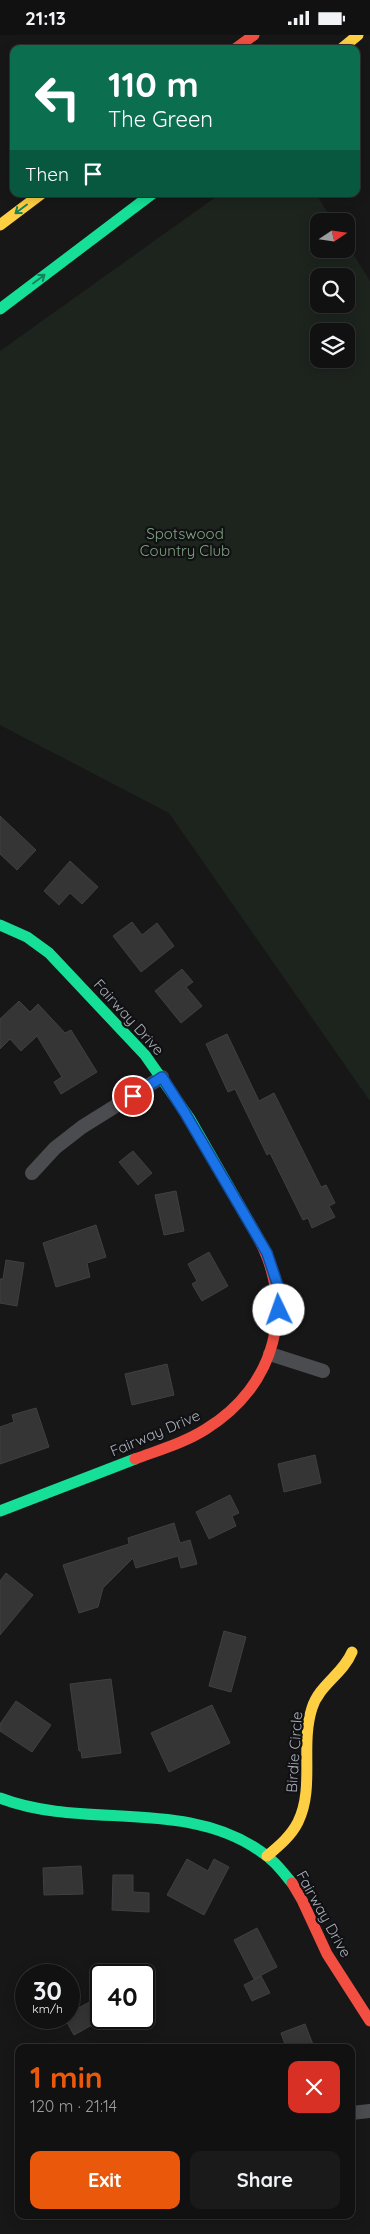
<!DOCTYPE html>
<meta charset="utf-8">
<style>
:root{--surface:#111;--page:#1a1a1a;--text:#f1f3f6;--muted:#9c9d9f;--line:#303131;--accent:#ea580c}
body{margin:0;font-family:Quicksand,sans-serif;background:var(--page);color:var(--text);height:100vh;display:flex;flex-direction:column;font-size:19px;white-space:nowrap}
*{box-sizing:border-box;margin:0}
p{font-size:16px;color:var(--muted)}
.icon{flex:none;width:28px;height:28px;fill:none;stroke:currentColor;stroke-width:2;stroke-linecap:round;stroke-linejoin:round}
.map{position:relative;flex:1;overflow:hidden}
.panel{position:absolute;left:15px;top:2009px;width:340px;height:175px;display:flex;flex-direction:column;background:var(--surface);border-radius:10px;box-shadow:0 2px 12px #0003,0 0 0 1px var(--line)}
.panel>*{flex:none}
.top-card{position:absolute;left:10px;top:10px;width:350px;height:152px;border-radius:10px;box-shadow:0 2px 12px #0003,0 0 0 1px var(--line);background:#0b6e4f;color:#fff;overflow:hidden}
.needle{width:32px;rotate:77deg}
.fabs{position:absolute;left:310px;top:178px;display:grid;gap:10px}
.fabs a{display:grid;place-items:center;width:45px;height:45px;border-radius:10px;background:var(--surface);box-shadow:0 2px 12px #0003,0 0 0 1px var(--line);font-size:25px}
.speed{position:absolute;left:15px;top:1929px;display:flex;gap:10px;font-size:25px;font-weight:700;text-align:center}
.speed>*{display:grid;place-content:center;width:65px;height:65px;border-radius:50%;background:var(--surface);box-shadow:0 2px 12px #0003,0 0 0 1px var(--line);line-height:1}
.speed small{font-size:12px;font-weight:400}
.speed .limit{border:2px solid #111;border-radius:8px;background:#fff;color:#111}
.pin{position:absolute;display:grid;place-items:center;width:42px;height:42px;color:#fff;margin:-21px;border:2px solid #fff;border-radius:50%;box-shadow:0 1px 5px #0007}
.me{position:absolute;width:55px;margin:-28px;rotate:357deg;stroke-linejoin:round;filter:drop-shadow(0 0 4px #0008)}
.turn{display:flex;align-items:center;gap:18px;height:105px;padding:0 15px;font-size:22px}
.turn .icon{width:65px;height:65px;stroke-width:2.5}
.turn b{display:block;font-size:35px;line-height:42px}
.then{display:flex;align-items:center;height:48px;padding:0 15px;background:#0003;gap:10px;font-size:19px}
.round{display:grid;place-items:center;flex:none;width:52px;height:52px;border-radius:10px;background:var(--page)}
.overview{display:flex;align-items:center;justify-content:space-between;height:85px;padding:0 15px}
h1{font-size:30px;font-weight:800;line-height:38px;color:var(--accent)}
.action{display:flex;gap:10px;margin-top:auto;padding:10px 15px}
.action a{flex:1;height:58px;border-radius:10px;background:var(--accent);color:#fff;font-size:20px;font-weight:800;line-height:58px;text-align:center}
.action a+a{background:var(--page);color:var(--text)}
.status{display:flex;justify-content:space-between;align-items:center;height:35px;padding:0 25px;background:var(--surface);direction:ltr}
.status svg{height:14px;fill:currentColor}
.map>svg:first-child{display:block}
.green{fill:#1d241e;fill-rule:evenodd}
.building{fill:#353536;stroke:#3f4043}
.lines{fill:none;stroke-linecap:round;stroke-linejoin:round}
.street{stroke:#4b4c50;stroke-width:14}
.fast{stroke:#16e098;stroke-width:11}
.slow{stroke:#ffcf43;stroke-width:11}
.jam{stroke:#f24e42;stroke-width:11}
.oneway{stroke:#14835c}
.route-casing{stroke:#114b97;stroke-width:12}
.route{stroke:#1a73e8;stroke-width:9}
.labels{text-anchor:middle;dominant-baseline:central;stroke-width:4.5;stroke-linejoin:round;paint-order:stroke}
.park-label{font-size:15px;fill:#7fa381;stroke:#111113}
.street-label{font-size:15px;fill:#a8adb8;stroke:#111113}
</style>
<div class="status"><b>21:13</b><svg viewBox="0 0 49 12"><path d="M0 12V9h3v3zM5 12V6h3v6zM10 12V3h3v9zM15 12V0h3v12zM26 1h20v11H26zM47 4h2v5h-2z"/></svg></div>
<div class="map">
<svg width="370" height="2199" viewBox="0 0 370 2199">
<rect width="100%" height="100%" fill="#171717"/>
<path class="green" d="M220,159H316L333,186H319V214H346V208L370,246V1066L169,778L0,690V316ZM319,241H346V269H319ZM319,296H346V324H319Z"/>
<path class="building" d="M0,781L36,815L17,835L0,819Z
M70,826L98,852L82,869L70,858L59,870L44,856Z
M132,887L142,900L157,888L174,911L141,937L113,901Z
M182,934L193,947L186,952L202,971L181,988L155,956Z
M19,966L30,977L38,969L65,998L71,995L97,1037L61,1059L54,1047L62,1042L37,1001L21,1016L10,1004L0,1014V984Z
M227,999L259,1066L274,1058L321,1152L326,1150L335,1168L329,1171L335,1182L312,1193L308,1183L303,1185L270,1118L267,1120L235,1054L228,1057L206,1009Z
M133,1116L152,1138L138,1150L119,1127Z
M176,1156L184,1196L164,1200L155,1160Z
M96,1190L106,1222L87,1228L90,1242L56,1252L43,1208Z
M209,1217L228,1251L202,1266L192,1249L197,1246L188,1229Z
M6,1225L24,1228L17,1271L0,1268V1244H3Z
M167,1329L174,1360L132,1370L125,1339Z
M36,1373L49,1412L0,1429V1392L14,1387L12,1380Z
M315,1420L321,1448L284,1457L278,1429Z
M230,1460L239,1478L232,1481L236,1491L209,1504L196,1477Z
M174,1488L180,1508L190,1505L197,1529L181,1533L178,1521L136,1533L133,1523L103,1553L98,1572L79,1578L63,1530L129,1509L128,1503Z
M6,1538L33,1560L0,1600V1546Z
M224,1596L246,1602L231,1657L209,1651Z
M111,1644L121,1718L82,1723L81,1716H79L70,1649Z
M16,1666L51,1690L32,1717L0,1696V1689Z
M212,1670L230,1708L169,1737L151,1698Z
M187,1824L208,1836L214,1824L229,1832L204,1880L167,1860Z
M81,1831L83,1859L44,1860L43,1833Z
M113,1840H133V1857L149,1858V1877L112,1875Z
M257,1893L277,1932L254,1944L234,1905Z
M261,1941L270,1958L252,1966L244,1950Z
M101,1961V1985L74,2000L64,1982H69V1978Z
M305,1989L314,2012H286L281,1998Z"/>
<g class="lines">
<path class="street" d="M32,1138L55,1113L82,1092L162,1042
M270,1319L323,1336
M351,2078L370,2076"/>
<path class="fast" d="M0,274L152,159
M0,890L27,902L49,918L145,1020L190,1084L256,1199
M0,1476L135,1424
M0,1763C83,1795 184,1763 260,1816C273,1824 282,1836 292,1848"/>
<path class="slow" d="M341,14L358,0
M0,190L41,159
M267,1821C279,1811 291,1801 298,1787C315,1752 300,1710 312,1673C319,1650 343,1639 352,1617"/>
<path class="jam" d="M235,14L254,0
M135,1424C159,1415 184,1408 206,1394C276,1351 297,1271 256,1199
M292,1848L302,1865L327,1919L370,1986"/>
</g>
<defs><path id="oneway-shaft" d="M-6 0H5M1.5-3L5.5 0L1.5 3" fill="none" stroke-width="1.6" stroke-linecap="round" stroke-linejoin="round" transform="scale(1.25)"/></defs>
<g class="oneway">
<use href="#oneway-shaft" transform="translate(21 174) rotate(143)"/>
<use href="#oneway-shaft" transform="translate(39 244) rotate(-37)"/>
</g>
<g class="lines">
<defs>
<path id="route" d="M133,1061L162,1042L185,1078L267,1218L278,1251L279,1275"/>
</defs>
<use href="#route" class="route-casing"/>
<use href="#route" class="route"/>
</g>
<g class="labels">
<g class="park-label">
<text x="185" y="498">Spotswood<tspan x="185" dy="17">Country Club</tspan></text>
</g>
<g class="street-label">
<text transform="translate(129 982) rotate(48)">Fairway Drive</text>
<text transform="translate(155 1398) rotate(-23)">Fairway Drive</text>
<text transform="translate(294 1717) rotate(-86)">Birdie Circle</text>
<text transform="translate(324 1879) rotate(61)">Fairway Drive</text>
</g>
</g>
</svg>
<div class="fabs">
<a><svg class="needle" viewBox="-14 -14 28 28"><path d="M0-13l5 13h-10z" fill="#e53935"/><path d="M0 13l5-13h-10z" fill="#9c9d9f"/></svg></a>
<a><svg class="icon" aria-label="search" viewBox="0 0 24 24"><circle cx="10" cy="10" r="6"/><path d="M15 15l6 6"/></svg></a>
<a><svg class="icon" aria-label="layers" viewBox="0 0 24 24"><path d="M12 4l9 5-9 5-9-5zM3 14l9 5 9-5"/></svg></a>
</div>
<div class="speed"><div>30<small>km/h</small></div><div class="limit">40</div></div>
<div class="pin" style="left:133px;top:1061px;background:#d93025"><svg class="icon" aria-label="arrive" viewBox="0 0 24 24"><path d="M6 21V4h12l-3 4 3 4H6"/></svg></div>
<svg class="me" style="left:279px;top:1275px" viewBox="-20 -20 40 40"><circle r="19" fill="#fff"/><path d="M0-13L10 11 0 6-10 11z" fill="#1a73e8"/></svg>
<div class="top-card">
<div class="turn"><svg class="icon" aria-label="left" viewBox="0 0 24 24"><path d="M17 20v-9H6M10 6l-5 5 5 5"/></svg><div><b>110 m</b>The Green</div></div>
<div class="then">Then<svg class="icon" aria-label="arrive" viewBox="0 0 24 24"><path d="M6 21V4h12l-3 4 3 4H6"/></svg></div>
</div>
<section class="panel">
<div class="overview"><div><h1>1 min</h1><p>120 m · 21:14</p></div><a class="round" style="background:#d93025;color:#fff"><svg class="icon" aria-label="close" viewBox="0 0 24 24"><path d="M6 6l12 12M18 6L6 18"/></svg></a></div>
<div class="action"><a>Exit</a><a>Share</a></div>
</section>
</div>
